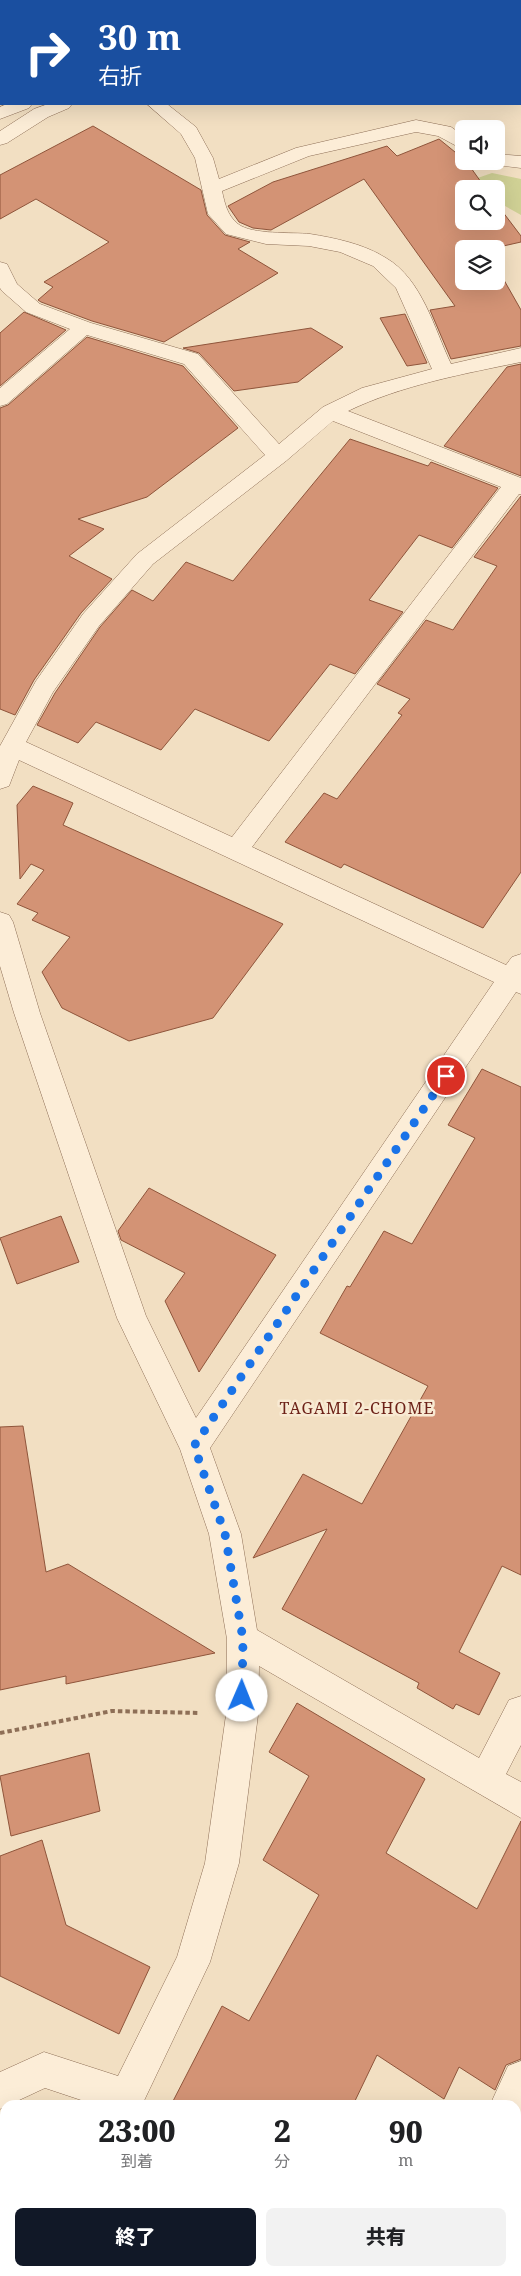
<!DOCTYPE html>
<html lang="ja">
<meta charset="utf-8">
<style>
:root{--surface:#fff;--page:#f2f2f2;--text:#202124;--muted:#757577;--accent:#111827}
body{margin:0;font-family:"Noto Serif","Noto Sans JP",serif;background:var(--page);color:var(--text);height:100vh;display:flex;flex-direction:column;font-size:19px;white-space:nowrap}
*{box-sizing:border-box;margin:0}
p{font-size:16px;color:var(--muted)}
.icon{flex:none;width:28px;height:28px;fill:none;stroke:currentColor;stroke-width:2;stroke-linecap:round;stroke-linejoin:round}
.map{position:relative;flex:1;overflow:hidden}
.side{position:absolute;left:0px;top:2100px;width:521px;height:176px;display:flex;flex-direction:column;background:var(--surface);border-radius:15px 15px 0 0;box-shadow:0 5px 20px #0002}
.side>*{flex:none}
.top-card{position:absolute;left:0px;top:0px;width:521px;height:105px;box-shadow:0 5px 20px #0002;background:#1a4fa0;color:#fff;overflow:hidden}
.fabs{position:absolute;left:455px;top:120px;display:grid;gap:10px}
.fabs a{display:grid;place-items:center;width:50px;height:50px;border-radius:8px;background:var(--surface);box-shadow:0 5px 20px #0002;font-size:25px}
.pin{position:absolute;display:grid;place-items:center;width:42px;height:42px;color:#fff;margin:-21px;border:2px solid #fff;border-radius:50%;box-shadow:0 1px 5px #0007}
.me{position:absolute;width:55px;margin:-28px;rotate:1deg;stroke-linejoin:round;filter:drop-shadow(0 0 4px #0008)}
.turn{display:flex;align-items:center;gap:18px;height:105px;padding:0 15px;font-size:22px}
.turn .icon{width:65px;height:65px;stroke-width:2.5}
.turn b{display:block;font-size:35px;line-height:42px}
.eta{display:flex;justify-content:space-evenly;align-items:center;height:85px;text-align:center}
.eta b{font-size:30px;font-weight:800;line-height:35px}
.button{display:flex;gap:10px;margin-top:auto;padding:10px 15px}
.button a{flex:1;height:58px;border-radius:8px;background:var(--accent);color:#fff;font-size:20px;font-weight:800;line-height:58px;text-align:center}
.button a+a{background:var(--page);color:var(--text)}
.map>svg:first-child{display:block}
.green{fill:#d0d195}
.building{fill:#d39375;stroke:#8f553b}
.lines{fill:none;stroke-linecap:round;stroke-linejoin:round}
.minor-casing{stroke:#8e6f57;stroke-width:1}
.path{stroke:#8e6f57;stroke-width:4;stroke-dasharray:4.5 3;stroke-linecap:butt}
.minor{fill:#fcedd7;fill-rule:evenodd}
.route{stroke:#1a73e8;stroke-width:9;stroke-dasharray:0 16.2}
.labels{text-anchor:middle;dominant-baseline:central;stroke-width:5;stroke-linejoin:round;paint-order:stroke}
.neighbourhood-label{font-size:16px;letter-spacing:1px;fill:#6d2218;stroke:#f8ead3}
</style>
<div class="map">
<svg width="521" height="2276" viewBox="0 0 521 2276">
<rect width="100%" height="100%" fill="#f2dfc2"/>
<path class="green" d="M492,173L521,179V215L496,201V189H474L463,183Z"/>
<path class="building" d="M93,126L201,190L207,215L225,235L250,242L238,249L278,273L164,342L92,321L41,302L38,300L53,287L44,282L109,242L36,199L0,219V175Z
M439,139L466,161L486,189H464V221H496V203L521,236V242L490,249H464V281H496V266L521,310V346L451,359L430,310L455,306L364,179L271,230L253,228L239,222L228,206L273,182L387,146L397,156Z
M24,312L66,330L0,386V333Z
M405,314L427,363L407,366L380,318Z
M311,328L343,347L298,382L234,391L199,353L183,348Z
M87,337L183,366L238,428L147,497L78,519L104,529L69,556L112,579L81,613L34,680L15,715L0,709V408L8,405Z
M521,364V476L444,446L507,367Z
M350,439L428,466L431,462L498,488L452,548L419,535L369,600L403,612L355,674L330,664L269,741L195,709L161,750L96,722L78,743L37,725L55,693L100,627L132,590L153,601L186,562L233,581Z
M521,496V872L483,928L344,864L341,868L285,842L324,793L337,799L402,715L398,713L410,699L377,684L426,620L453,630L497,566L474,557Z
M33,786L73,803L63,825L283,924L213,1018L129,1041L62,1008L42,972L70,937L32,920L38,913L17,904L44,870L31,864L20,879L17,805Z
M482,1069L521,1087V1575L502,1566L459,1652L500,1673L479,1715L456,1704L453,1709L417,1688L419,1683L282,1609L327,1529L253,1558L303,1474L362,1504L428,1386L320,1333L347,1286L350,1287L384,1231L412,1244L475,1138L448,1125Z
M149,1188L276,1255L199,1372L165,1301L185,1273L121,1240L118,1231Z
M61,1216L79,1262L17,1284L0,1238Z
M23,1426L46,1572L68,1564L215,1653L66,1684V1676L0,1690V1427Z
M297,1703L425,1779L386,1853L477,1909L521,1821V2059L506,2065L495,2090L459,2067L444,2099L377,2055L353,2105H171L222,2006L249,2021L319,1895L263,1860L309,1776L269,1752Z
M89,1753L100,1811L11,1836L0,1776Z
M42,1840L66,1925L150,1967L119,2034L0,1976V1856Z"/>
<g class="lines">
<defs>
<path id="minor" d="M0,28H1V38H0Z
M520,35H521V45H520Z
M520,72H521V82H520Z
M7,104H32L29,108L0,119V107Z
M48,104H72L69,108L48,117L7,143L0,145V131L34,109Z
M147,104H167L196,127L213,158L219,179L296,148L416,120L451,127L464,136V150L438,136L416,132L309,156L222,191C225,204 227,215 238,224C252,235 292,232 310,234C335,238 364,244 386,258C422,279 434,328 451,364L521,348V362C463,374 402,385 348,411L521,478V494H519L252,847L506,965L512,957L521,954V994L516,992L210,1448L241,1534L257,1630L479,1758L509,1700L521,1696V1745L506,1774L521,1782V1818L259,1666L258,1715L239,1863L210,1962L142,2105H96L45,2088L0,2109V2072L44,2052L118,2076L177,1957L205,1863L226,1715L227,1639L209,1534L180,1449L117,1318L14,1013L0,966V912L9,915L13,922L40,1013L146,1316L196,1418L494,982L19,760L9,786L0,789V746L36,681L83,614L137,554L265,455L184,364L87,335L7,404L0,406V388L70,329L26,312L2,291L0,288V262L7,264L17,284L40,304L91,323L198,354L279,444L323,407L362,388L432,369L396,288L373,266L340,252L309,246L266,244L226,234L208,214L195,158L181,134ZM333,421L501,487L232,837L26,742L53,692L99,626L153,564L286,461Z
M496,154L521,156V168L489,164L487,161H496Z
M521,2061V2117L516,2120V2105H490L508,2066Z
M5,2267V2271H41L39,2276H1Z
M404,2271H442L440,2276H402Z"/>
</defs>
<use href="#minor" class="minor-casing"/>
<path class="path" d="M0,1733L112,1711L199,1713"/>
<use href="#minor" class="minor"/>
</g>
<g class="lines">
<path class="route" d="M242,1696L243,1639L225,1534L194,1446L446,1076"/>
</g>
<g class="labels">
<g class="neighbourhood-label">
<text x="357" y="1408">TAGAMI 2-CHOME</text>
</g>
</g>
</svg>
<div class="fabs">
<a><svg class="icon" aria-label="sound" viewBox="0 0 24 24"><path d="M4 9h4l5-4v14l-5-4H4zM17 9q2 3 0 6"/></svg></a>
<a><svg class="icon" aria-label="search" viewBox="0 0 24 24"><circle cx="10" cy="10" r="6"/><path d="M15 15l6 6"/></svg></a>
<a><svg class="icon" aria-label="layers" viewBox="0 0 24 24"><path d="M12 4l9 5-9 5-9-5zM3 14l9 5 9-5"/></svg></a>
</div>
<div class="pin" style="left:446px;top:1076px;background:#d93025"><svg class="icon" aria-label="arrive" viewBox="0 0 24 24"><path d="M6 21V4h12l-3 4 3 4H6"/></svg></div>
<svg class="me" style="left:242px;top:1696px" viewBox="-20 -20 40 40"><circle r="19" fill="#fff"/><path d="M0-13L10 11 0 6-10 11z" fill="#1a73e8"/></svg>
<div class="top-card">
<div class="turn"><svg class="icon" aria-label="right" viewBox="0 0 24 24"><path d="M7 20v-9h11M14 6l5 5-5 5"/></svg><div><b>30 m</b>右折</div></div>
</div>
<section class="side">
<div class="eta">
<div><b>23:00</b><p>到着</p></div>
<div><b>2</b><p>分</p></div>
<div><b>90</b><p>m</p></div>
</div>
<div class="button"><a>終了</a><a>共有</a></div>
</section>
</div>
